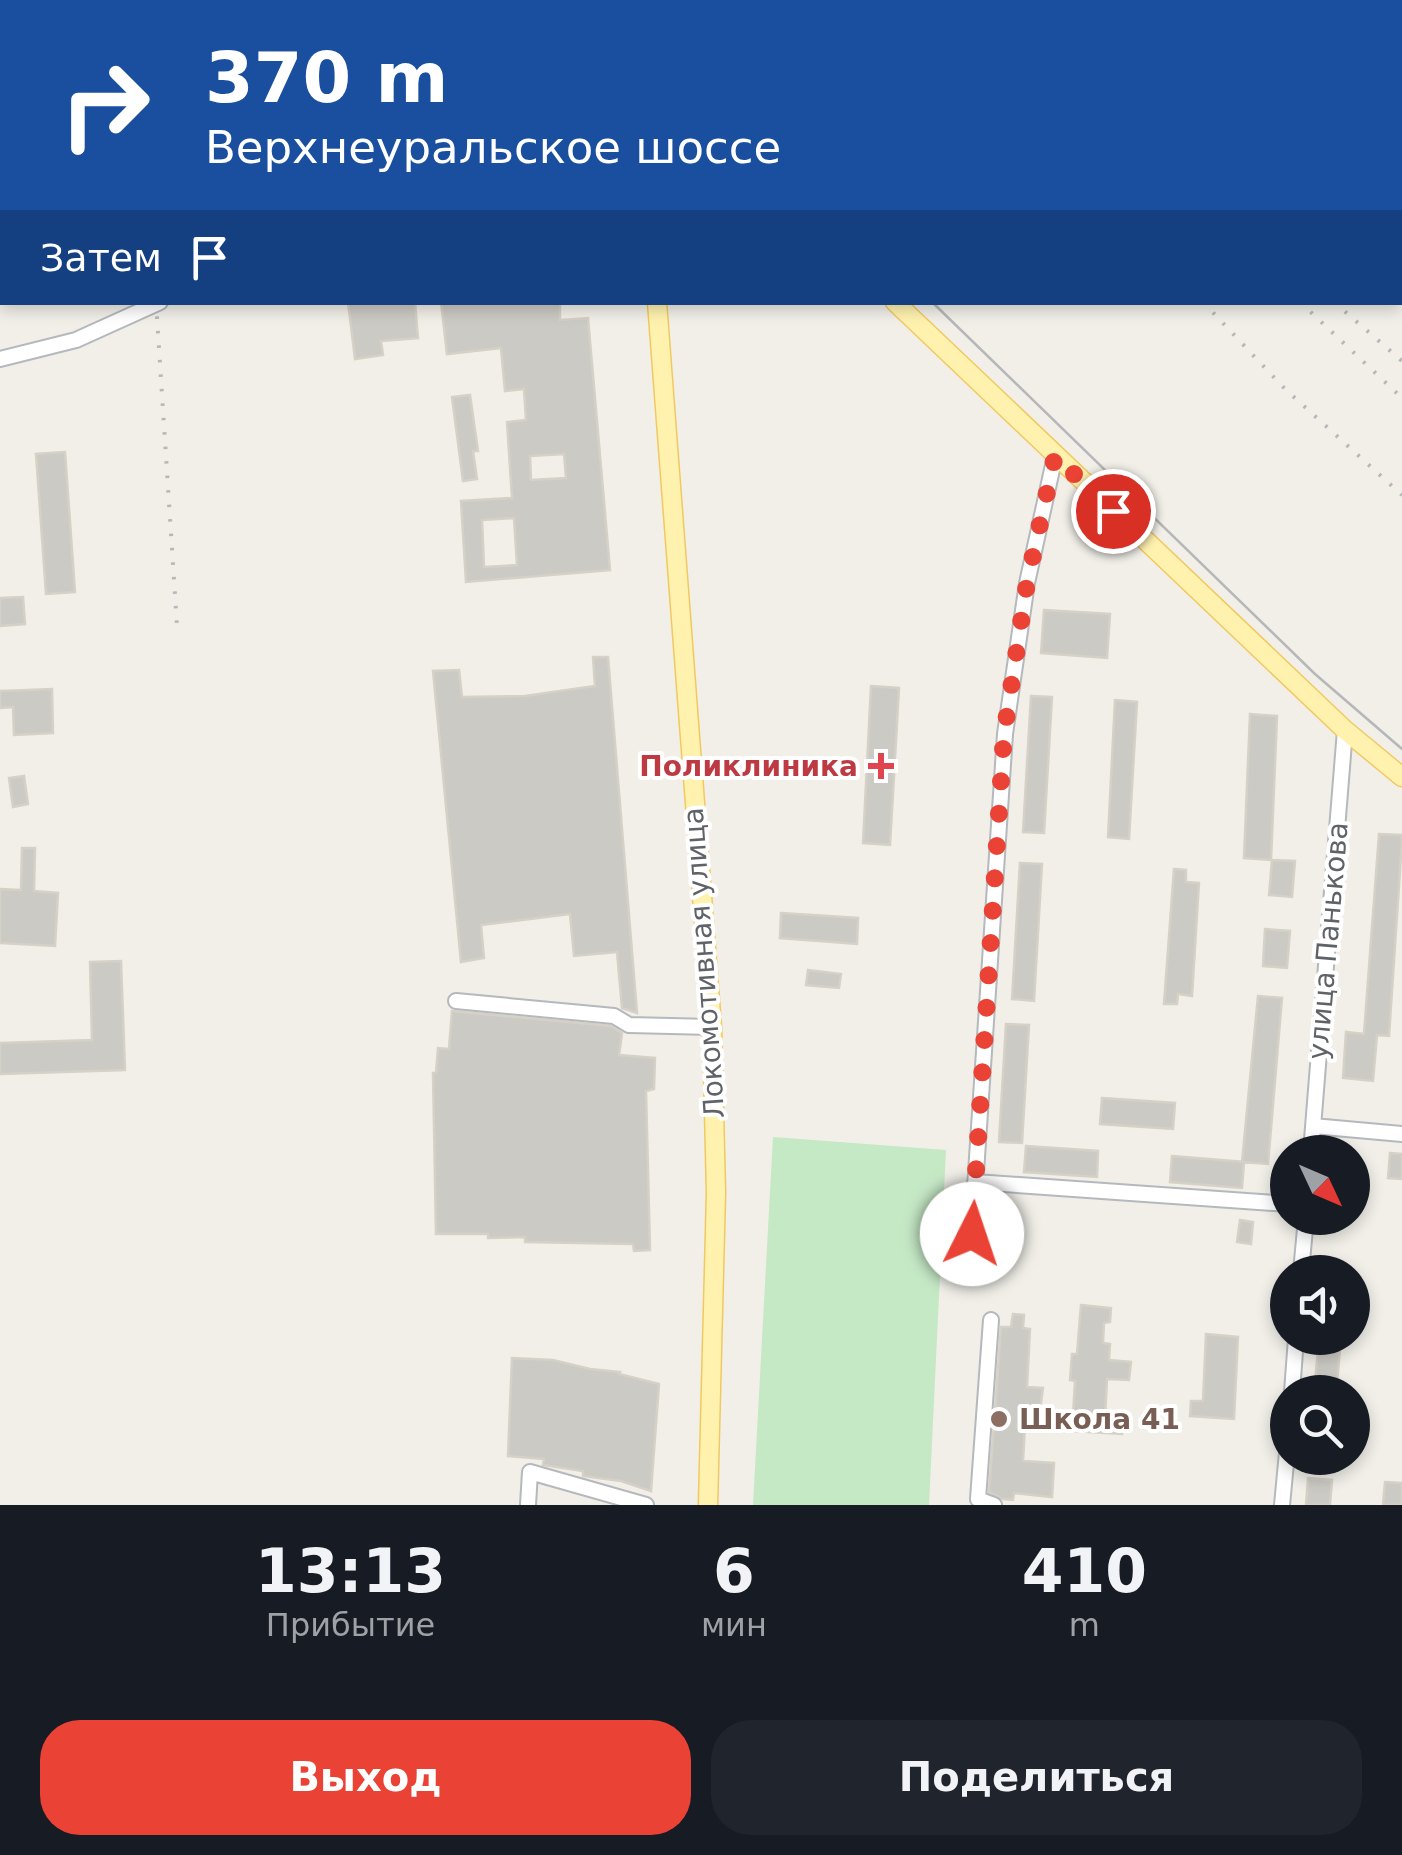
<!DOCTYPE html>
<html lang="ru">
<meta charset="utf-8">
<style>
:root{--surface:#171b24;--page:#20242c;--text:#f1f3f6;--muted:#9ea1a6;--accent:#ea4335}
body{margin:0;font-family:"DejaVu Sans",sans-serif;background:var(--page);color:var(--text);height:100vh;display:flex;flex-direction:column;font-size:38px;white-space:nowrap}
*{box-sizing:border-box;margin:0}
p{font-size:32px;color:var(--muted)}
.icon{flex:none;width:55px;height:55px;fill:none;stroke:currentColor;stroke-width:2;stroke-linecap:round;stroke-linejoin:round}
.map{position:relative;height:1505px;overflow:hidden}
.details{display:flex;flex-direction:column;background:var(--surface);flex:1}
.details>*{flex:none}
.guide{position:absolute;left:0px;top:0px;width:1402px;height:305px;box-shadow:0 5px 15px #0003;background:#1a4fa0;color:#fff;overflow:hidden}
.needle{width:65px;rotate:134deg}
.tools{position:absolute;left:1270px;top:1135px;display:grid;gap:20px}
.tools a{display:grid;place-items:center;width:100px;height:100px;border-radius:50%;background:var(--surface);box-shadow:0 5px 15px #0003;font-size:50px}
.pin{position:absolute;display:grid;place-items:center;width:85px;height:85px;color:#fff;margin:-42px;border:5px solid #fff;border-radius:50%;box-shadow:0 2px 10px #0007}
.me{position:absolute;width:110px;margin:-55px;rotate:4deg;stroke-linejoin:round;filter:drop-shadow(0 0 8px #0008)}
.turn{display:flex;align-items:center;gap:35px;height:210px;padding:0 40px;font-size:45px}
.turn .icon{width:130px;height:130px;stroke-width:2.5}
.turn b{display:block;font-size:70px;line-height:85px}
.then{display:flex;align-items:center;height:95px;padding:0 40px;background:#0003;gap:20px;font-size:38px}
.eta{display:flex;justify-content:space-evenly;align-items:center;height:170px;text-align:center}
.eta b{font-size:60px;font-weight:600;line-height:70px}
.cta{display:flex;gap:20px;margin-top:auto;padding:20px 40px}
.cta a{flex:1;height:115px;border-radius:40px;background:var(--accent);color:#fff;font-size:40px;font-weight:600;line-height:115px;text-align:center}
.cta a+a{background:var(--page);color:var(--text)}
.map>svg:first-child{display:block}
.green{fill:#c5e8c5}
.building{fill:#cccac5;stroke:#d6d1c6;stroke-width:2.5;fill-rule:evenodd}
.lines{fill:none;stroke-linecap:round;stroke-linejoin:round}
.minor-casing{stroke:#b5b8bc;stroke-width:18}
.major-casing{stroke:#f2c960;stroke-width:21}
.minor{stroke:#fff;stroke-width:14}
.major{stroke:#fff2af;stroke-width:18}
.tram{stroke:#b6b7b8;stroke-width:2.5}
.rail{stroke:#b6b7b8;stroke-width:4;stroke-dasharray:2.5 12;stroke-linecap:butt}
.route{stroke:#ea4335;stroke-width:18;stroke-dasharray:0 32.4}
.health-dot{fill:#e0444e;stroke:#fff;stroke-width:4}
.education-dot{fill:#8d6e63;stroke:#fff;stroke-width:4}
.labels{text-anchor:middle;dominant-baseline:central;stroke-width:8;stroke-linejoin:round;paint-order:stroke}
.health-label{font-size:28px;font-weight:bold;fill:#be3a42;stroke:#fff;text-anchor:end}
.street-label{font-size:28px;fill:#5f6368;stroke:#fff}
.education-label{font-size:28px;font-weight:bold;fill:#785e54;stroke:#fff;text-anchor:start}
</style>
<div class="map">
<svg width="1402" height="1505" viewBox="0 0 1402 1505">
<rect width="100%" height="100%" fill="#f1efe8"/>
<path class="green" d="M773,1137L946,1150L929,1505H753Z"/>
<path class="building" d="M348,302H415L418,338L381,341L383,355L355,359Z
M441,302H560V320L588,318L610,570L466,582L461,501L512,498L507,422L526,420L524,389L505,391L501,348L447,354ZM564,454L566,478L531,480L530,456ZM514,518L517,565L484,567L482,520Z
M470,395L478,451H473L477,479L463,481L452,397Z
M65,452L75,592L46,594L36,454Z
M23,597L25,624L0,626V598Z
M1044,610L1110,614L1107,658L1041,653Z
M593,657H608L637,1013L622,1008L617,952L574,956L570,914L481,925L484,958L461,962L433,671L459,670L462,697L525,696L595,686Z
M871,686L899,688L890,845L863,843Z
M52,689L53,733L14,735L13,707L0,708V691Z
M1031,696L1052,697L1044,833L1023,832Z
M1115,700L1137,702L1129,839L1108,837Z
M1250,714L1277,716L1271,860L1244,858Z
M24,776L28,804L13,807L9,778Z
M1379,834L1401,835L1402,840L1389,1036L1377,1035L1373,1081L1343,1078L1346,1032L1364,1034Z
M22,848H35L34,891L58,893L55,946L0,943V889L21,890Z
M1272,860L1295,861L1292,897L1269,895Z
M1020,863L1042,864L1034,1001L1012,999Z
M1174,869L1186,870V882L1199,883L1192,996L1178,994L1177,1004H1164Z
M781,913L858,918L857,944L780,938Z
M1265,929L1290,931L1287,968L1263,966Z
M121,961L125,1070L0,1074V1043L92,1040L90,962Z
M808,970L841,974L839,988L806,985Z
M1258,996L1282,998L1268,1164L1242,1162Z
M452,1011L611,1026L622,1033L619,1055L655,1058L654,1089L646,1091L650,1250L634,1251L633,1244L525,1242V1237L488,1238V1234H436L433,1073H436L438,1048L449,1049Z
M1006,1024L1029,1025L1022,1143L999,1142Z
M1102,1098L1175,1103L1173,1129L1100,1124Z
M1026,1146L1098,1151L1097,1177L1024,1172Z
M1390,1153L1402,1154V1179L1388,1178Z
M1172,1156L1244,1162L1242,1188L1170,1182Z
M1240,1220L1253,1222L1251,1244L1237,1242Z
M1081,1305L1111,1308L1110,1322L1104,1323L1103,1343L1110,1344L1109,1360L1131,1362L1129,1380L1107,1379L1105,1417L1123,1419L1122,1434L1072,1431L1075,1381L1070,1380L1072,1354H1077Z
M1013,1314L1024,1315L1023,1328L1030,1329L1027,1387L1043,1388L1038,1425H1025L1023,1461L1054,1463L1052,1497L1014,1493L1013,1500L1003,1499L989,1492L1001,1327H1011Z
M1206,1334L1238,1337L1234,1419L1190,1416L1191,1401H1203Z
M1319,1338H1341L1337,1384L1315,1382Z
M512,1358L553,1360L590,1369L620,1372L619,1374L659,1384L651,1491L621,1481L583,1476V1471L543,1465L544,1459L508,1456Z
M1308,1478L1332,1480L1330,1505H1306Z
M1385,1482L1402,1483V1505H1383Z"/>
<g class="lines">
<defs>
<path id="minor" d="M1307,0L1310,2
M1323,2L1325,0
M1400,92L1402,94
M0,359L76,340L160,302
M456,1001L614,1016L629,1025L712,1027
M1313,1126L1402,1134
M1311,1152L1345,730
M975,1182L1288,1204
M972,1233L1005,734L1027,583L1055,456
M1301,1272L1306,1218
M991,1320L978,1499L994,1505
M1292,1392L1296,1338
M528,1505L530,1472L646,1505
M1282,1505L1288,1442"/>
<path id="major" d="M686,2V0
M703,2V0
M657,302L712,1027L716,1193L708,1505
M895,302L1345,730L1402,777"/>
</defs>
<use href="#minor" class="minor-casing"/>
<use href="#major" class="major-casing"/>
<use href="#minor" class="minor"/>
<use href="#major" class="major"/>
<path class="tram" d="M729,2V0
M932,302L1315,674L1402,749"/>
<path class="rail" d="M914,0L917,2
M968,0L971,2
M999,0L1001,2
M165,2L166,0
M156,302L177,626
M1203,302L1285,389L1402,495
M1300,302L1402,398
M1334,302L1402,361"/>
</g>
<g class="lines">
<path class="route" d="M972,1234L1004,734L1027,583L1055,456L1113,511"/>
</g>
<path class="health-dot" d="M876 751h10v10h10v10h-10v10h-10v-10h-10v-10h10z"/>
<circle class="education-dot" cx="999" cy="1419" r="10"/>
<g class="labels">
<g class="health-label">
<text x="858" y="766">Поликлиника</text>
</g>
<g class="street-label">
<text transform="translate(1328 941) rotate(-85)">улица Панькова</text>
<text transform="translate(704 963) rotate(-94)">Локомотивная улица</text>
</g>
<g class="education-label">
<text x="1019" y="1419">Школа 41</text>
</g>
</g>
</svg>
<div class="tools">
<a><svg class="needle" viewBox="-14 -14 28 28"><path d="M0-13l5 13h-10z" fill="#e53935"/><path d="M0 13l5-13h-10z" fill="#9ea1a6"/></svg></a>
<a><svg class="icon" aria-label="sound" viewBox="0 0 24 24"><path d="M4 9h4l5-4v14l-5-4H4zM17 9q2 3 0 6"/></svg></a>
<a><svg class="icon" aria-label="search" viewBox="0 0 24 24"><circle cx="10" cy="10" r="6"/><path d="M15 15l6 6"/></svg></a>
</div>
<div class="pin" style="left:1113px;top:511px;background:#d93025"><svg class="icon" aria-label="arrive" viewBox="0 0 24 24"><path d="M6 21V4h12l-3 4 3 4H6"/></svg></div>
<svg class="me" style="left:972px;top:1234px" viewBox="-20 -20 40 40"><circle r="19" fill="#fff"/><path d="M0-13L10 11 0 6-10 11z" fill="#ea4335"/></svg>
<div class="guide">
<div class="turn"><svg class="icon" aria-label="right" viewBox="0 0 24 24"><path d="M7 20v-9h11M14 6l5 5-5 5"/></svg><div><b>370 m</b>Верхнеуральское шоссе</div></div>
<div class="then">Затем<svg class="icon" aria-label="arrive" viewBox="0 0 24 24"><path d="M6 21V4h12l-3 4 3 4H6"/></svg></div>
</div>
</div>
<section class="details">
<div class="eta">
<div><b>13:13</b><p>Прибытие</p></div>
<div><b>6</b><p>мин</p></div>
<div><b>410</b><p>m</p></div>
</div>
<div class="cta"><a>Выход</a><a>Поделиться</a></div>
</section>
